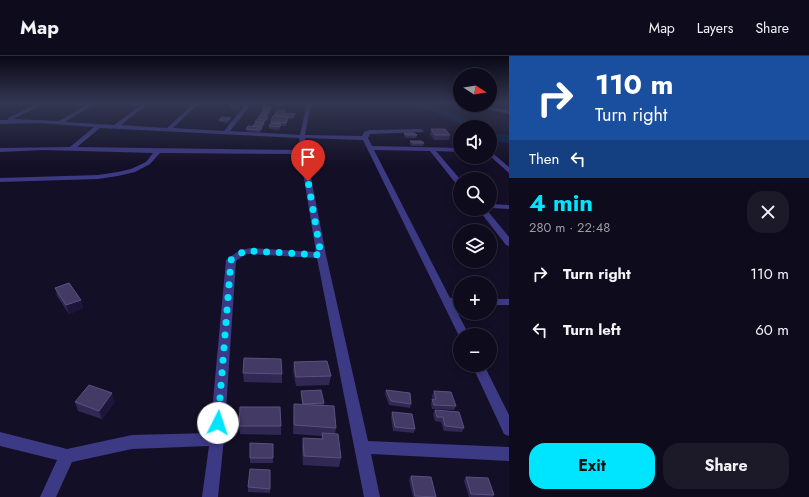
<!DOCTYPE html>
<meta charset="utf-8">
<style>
:root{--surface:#0e0b1c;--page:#1c1929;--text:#f1f3f6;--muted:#9b9ba3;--line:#2e2b3b;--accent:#00e5ff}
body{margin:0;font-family:Jost,sans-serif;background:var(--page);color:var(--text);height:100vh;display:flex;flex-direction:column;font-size:15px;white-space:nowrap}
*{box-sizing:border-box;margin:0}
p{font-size:13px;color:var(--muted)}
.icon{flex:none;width:22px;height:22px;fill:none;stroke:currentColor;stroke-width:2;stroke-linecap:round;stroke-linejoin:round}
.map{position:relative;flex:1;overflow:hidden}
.side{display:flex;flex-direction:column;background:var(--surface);width:300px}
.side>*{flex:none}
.guide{background:#1a4fa0;color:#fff;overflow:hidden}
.needle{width:26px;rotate:102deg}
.fabs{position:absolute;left:453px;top:12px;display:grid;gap:8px}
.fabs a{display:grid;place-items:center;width:44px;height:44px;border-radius:50%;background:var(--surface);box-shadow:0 2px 10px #0003,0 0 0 1px var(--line);font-size:20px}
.pin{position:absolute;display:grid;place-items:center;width:34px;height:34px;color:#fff;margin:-41px -17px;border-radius:50% 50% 50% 0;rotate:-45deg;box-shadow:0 0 4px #0007}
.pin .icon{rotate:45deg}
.me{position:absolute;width:44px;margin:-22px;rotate:4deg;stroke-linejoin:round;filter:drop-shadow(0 0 3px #0008)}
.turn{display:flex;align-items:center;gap:14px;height:84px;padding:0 20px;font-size:18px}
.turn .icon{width:52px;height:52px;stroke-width:2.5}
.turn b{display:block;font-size:28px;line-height:34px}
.then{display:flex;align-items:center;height:38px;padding:0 20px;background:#0003;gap:8px;font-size:15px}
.round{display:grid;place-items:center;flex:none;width:42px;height:42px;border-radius:16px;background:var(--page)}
.headline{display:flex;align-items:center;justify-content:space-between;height:68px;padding:0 20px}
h1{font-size:24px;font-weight:700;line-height:30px;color:var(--accent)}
.button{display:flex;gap:8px;margin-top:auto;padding:8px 20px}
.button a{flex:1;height:46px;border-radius:16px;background:var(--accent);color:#111;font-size:16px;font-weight:700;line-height:46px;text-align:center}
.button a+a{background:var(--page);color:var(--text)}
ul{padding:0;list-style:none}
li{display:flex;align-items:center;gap:12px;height:56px;padding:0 20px}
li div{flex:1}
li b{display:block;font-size:15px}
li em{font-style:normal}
header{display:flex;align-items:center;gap:24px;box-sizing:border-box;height:56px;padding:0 20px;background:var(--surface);border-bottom:1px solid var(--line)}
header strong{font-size:19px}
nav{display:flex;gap:22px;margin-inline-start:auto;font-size:14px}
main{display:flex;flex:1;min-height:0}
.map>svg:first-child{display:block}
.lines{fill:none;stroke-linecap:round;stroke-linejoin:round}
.stream{stroke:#0a1f44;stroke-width:2}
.river{fill:#0a1f44;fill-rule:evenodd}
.street{fill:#3d3a85;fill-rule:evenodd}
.wall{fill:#312854}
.shaded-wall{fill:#1d163a}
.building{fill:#433a66;stroke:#5a527e}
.route{stroke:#00e5ff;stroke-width:7;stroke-dasharray:0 12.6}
</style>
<header>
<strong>Map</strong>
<nav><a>Map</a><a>Layers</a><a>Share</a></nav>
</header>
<main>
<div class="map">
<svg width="509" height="441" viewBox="0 0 509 441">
<rect width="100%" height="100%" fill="#130f26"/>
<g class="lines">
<path class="stream" d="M0,48L3,47
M412,48L415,47"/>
<path class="river" d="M404,47H423L439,51L481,69L483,71H467L432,55L405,49Z
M490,77L509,79V87L490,85Z"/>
<path class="street" d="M39,47H45L13,63L59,65L90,47H96L65,66L114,69L144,47H149L121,69L167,72L194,47H199L173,72L224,75L247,47H252L230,75L300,79L307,47H311L305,79L362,80L364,76L369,74L421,73L424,75L423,76L370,78L368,82L372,90L460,92V96L436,95L460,123V129H457L430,95L374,94L450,242H460V248H453L469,279H460V282L363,84L305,82L306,96L326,199L368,385L509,391V405L371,398L380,441H364L317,202L251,198H246L236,205L224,383L218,441H202L209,390L132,393L72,406L56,441H40L57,404L0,390V376L67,393L132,379L210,377L226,204L240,194L251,192L316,196L300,98L160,97L150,108L135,116L118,120L98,123L0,126V122L98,119L118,116L131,113L146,106L153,97L44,94L0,96V92L70,91L94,71L38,67L0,68V64H8V62ZM100,72L299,82L300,94L77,91Z
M471,49H480L509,54V58Z
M490,95L509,111V117L490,100Z
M490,148L509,149V153L490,152Z
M478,153H486L509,181V190L506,189Z
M490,243H509V249H490Z
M472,309H484L509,359V380L504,378Z"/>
</g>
<path class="wall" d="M231,51H240L239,54L231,53Z
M272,51V53L270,56L269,59H268L267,61V65H265L264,70L260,77L246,75V73L253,71L255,66L258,63L259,60H260V59L263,54V52Z
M285,55V57L282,61H283V60L295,58L294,60L293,63H288L286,70H281L279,74L269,73V70L274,59Z
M219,64H231L228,67L220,66Z
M431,73L450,79L449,84H434L430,79Z
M404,77L417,79L416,82H406L404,80Z
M410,85L424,87L423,90H412L410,88Z
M55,232L81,244L83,252L69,258L57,240Z
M294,306L331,320L329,329L296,330L293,315Z
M243,317L282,318V327L244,326Z
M386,334L411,348L410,352L389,349L385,338Z
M301,335L324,347V350L336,372L335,378L341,402L339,411L303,409L302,391L303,382L321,383L322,380L293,378L294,348L302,349L301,339Z
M434,335L456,350L454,354L432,353L431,348L432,343L433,344L432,340Z
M75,346H115L102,363L78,355Z
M435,354L464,372L462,376L444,375L441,366L435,365L433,358Z
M392,356L415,373L414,377L393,375L391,361Z
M239,370H281V379L240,378Z
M250,387L273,402V407H250Z
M270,414V437L248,436V431Z
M411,420L436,441H413L409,424Z
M466,421L494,439L493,441H469L464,425Z"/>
<path class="shaded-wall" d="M231,62V64L228,67V64Z
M265,64L264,70L262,73V70Z
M81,244L83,252L69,258L66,249Z
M112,337L115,346L102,363L99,355Z"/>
<path class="building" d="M232,48L240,49L239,51H231Z
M265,50L272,51L270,53L263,52Z
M264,53L270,54L269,56H262Z
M278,54L285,55L281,60L274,59Z
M261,57H268L267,59H260Z
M285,57L295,58L293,61L283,60Z
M259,60H267V63L258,62Z
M273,60L288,61L286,67L271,66Z
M222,61L231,62L228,64H219Z
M257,63L265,64L264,66H255Z
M255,67H264L262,70H253Z
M271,67L281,68L279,71L269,70Z
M248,70L262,71L260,74L246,73Z
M431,73H445L450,79H435Z
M404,77H414L417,79H406Z
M410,85H421L424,87H413Z
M69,227L81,244L66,249L55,232Z
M244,302L281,303L282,318L243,317Z
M327,305L331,320L296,321L294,306Z
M89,329L112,337L99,355L75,346Z
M321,334L324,347L303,348L301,335Z
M386,334L410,337L411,348L391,345Z
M434,335L451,336L456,350L434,349L432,343L436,344Z
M294,348L334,350L336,372L294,369Z
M240,351H280L281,370H239Z
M435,354L459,356L464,372L445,370L443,361H437Z
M392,356L412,358L415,373L395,371Z
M322,377L338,378L341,402L304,400L303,382L323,383Z
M250,387L273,388V402H250Z
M250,413L270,414V433L248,431Z
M411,420L431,421L436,441L415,440Z
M466,421L488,422L494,439L471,438Z"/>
<linearGradient id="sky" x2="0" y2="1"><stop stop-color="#0a0815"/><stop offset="0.43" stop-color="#333752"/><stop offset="1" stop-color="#333752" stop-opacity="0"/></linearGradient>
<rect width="509" height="109" fill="url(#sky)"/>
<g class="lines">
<path class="route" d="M218,367L231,204L243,196L251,195L321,199L308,125"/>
</g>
</svg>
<div class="fabs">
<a><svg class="needle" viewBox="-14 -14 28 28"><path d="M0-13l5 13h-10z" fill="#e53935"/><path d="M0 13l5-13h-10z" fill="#9b9ba3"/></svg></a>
<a><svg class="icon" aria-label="sound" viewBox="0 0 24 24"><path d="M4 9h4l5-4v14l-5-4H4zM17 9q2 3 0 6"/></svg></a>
<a><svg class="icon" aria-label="search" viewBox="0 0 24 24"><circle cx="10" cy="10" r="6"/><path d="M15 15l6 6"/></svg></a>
<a><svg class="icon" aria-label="layers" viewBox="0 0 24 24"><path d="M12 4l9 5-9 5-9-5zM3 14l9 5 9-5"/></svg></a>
<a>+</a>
<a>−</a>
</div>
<div class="pin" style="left:308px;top:125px;background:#d93025"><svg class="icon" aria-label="arrive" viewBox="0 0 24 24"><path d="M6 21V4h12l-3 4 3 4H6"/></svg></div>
<svg class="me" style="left:218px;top:367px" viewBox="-20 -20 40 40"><circle r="19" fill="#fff"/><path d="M0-13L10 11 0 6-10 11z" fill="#00e5ff"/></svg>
</div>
<section class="side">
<div class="guide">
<div class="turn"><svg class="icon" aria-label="right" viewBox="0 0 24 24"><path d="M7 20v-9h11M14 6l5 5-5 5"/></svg><div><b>110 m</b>Turn right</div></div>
<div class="then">Then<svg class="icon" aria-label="left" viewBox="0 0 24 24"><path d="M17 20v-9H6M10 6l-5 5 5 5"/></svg></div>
</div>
<div class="headline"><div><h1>4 min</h1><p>280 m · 22:48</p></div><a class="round"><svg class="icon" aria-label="close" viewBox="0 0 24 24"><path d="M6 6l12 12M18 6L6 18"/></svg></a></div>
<ul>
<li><svg class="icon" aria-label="right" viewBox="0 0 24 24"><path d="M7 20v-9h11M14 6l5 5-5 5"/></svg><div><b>Turn right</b></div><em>110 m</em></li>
<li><svg class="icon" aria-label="left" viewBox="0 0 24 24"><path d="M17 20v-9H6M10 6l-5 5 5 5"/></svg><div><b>Turn left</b></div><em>60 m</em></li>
</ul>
<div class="button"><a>Exit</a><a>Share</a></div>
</section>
</main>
